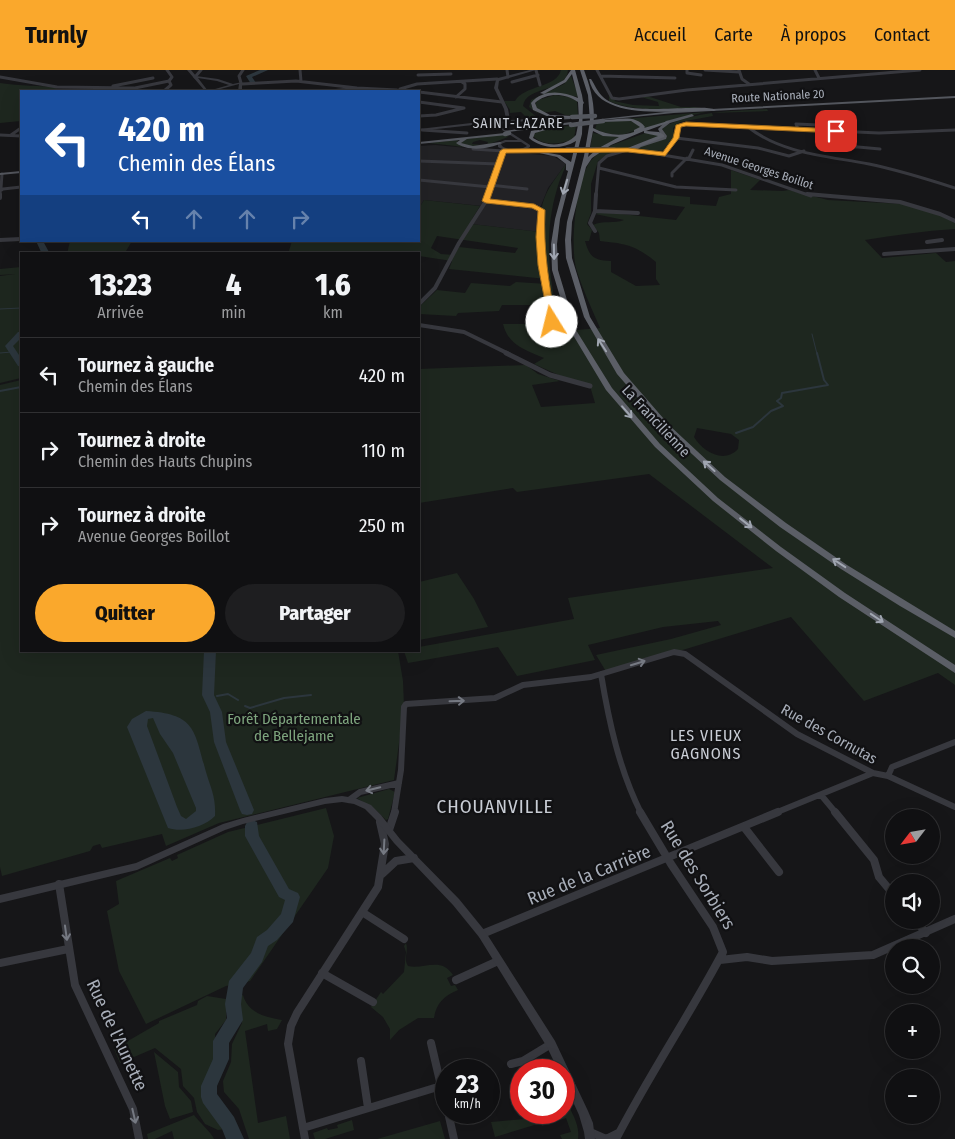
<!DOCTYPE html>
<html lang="fr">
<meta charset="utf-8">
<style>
:root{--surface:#101012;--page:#1e1e20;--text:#f1f3f6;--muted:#9c9d9f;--line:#303032;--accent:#faa82c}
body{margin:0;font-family:"Fira Sans Condensed",sans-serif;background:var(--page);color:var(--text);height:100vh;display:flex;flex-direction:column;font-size:19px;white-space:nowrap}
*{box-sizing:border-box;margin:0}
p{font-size:16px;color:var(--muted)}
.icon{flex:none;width:28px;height:28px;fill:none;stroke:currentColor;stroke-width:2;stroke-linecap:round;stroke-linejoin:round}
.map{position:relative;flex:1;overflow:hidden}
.details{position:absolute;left:20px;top:182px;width:400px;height:400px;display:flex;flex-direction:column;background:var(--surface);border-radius:0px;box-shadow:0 5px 20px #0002,0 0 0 1px var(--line)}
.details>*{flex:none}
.guide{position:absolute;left:20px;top:20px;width:400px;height:152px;border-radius:0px;box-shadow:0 5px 20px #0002,0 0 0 1px var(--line);background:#1a4fa0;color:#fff;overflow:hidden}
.needle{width:32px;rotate:239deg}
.controls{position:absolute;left:885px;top:739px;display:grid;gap:10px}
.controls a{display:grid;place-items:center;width:55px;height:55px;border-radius:50%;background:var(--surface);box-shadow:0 5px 20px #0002,0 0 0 1px var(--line);font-size:25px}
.speed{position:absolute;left:435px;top:989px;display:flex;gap:10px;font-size:25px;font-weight:700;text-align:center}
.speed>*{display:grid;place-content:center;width:65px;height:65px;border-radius:50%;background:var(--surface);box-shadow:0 5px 20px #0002,0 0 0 1px var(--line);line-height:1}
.speed small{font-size:12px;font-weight:400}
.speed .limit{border:8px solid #d22;background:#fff;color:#111}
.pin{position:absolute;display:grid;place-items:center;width:42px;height:42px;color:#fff;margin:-21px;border-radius:10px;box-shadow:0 2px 8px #0006}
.me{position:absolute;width:55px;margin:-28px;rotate:351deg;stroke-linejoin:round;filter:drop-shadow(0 0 4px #0008)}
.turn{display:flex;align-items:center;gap:18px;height:105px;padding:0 15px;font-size:22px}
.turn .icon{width:65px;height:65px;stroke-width:2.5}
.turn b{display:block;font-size:35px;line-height:42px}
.lanes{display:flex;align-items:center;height:48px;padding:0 15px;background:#0003;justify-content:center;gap:25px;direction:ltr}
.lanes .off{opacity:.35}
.eta{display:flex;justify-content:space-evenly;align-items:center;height:85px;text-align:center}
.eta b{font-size:30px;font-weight:800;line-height:35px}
.primary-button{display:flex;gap:10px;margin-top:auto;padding:10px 15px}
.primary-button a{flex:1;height:58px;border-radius:30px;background:var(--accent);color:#111;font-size:20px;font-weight:800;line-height:58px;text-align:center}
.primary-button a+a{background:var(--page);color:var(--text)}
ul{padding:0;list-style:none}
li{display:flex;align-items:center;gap:15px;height:75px;padding:0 15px;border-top:1px solid var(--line)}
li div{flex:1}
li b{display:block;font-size:19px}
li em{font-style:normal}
header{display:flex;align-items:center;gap:30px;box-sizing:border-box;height:70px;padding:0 25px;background:var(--accent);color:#111}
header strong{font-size:24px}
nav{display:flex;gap:28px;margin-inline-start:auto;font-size:18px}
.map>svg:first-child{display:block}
.built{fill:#222225}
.green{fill:#1e271f;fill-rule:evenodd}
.water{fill:#2c363d;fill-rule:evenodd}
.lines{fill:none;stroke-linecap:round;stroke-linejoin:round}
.stream-far1{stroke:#2c363d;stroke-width:1}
.stream{stroke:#2c363d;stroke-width:2}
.river{fill:#2c363d;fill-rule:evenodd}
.minor-far4{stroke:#37383e;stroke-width:3}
.minor-far3{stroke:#37383e;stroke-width:4}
.minor-far2{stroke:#37383e;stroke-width:5}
.minor-far1{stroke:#37383e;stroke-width:6}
.minor{stroke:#37383e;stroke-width:8}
.tertiary{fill:#37383e;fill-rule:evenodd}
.primary{fill:#53565d;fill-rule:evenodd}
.trunk{fill:#5b5e66;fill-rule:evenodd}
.tertiary-bridge{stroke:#37383e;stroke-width:4}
.primary-bridge{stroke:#53565d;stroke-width:4.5}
.oneway{stroke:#a0a6b1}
.oneway2{stroke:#757982}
.route{fill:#faa82c;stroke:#a26d1d}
.labels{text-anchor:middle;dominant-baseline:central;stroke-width:4.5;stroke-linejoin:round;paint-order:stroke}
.far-street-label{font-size:12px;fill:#a8aeb9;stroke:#111113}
.far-neighbourhood-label{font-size:14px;letter-spacing:1px;fill:#c9cdd5;stroke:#111113}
.street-label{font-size:15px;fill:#a8aeb9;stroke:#111113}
.park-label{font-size:15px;fill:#7ea57e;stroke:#111113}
.neighbourhood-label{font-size:16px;letter-spacing:1px;fill:#c9cdd5;stroke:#111113}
.near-street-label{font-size:18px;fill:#a8aeb9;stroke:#111113}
.near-neighbourhood-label{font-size:19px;letter-spacing:1px;fill:#c9cdd5;stroke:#111113}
</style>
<header>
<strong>Turnly</strong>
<nav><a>Accueil</a><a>Carte</a><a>À propos</a><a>Contact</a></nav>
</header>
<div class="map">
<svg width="955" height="1069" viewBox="0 0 955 1069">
<rect width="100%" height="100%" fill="#161618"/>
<path class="built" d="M435,75L553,86L566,94L548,118L540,138V162L471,154L482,136L424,130L419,138V76Z"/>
<path class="green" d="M561,0H568C567,23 526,15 523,36L537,47L528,49L521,42L510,43V40L504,31H515C524,15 557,18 561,0Z
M571,6L579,27C564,25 541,19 531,34C533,44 546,46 555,48L537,43L529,37L531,30L564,14Z
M0,13C21,16 39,16 60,17L50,21H21V51L0,53Z
M555,25L569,27L577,31L578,46L565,45L555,41L542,43L537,40L535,34L538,30Z
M609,25L616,30L614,31L633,35L659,36L658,32L641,27L647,26L681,37H702C677,40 632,42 609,31Z
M767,39L768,41L712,43L713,46L680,52L673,58L674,68L669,76H666L665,78H667C660,85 646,82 638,79L640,76L665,69L667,66L662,59L663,57C695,41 731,41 767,39Z
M706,42L671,50L599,78H590L593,63L617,67L644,57L638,51L624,49Z
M620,50L631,51L641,57C626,68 611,66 595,59L597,53Z
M576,56L574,69C560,74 544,77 533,66C539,56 565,56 576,56Z
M648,62L661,66L627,78H604Z
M506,64L508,67L487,75L488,72L480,70L473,72L472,74L483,75L465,77L428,73L458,70L457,73L464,77L471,76L460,73L467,69Z
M616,81L598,91L591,114V143L587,154L592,160L589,171H585C590,188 594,190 611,191V202L636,216L660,215L656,209V192C635,175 627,174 600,171L599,163L593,155C603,150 614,154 624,150L595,144L603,142L676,150L685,137L653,133L654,124L690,127V134L716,136L719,127L731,124V100L760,110L750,120L783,121L789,120L828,130L903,134L940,145L955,153V159C924,161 895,165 865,170L882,188L936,183L946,192L955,191V615L938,603L864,631L791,547L607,603L596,585L671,569L721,555L718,551L663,557L588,575L595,590L517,606L498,577L408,593L404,581H419V577L574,549L568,528L773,498L649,404L517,422L513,418L419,433V299L526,295L538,304L560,311L532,315L541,337L595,333L590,316L563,307L534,294L544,288C525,280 508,275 503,254H527L531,264L600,258C592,239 582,218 576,198C570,174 576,114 589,93C592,89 596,85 599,82ZM697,358L731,364L739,370L738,379C724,394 703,382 694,367Z
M566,94C564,102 559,110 557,119C546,156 547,194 555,232L535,231L532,235H502L499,241L458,243L456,246L419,244V237L437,220L465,223L471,213L510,216L516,212L547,214L546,209L449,199L452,191L419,186V184H288L292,171H419V138L424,130L480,136L472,149L471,154L540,162C540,128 546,121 566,94ZM437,166L518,178L515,183L459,177L454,185L441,184L431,178Z
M70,171H132L126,181L115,184H67Z
M21,197V308L0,313V206L15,204L0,205V199Z
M21,310V581H398L403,611L404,636L394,710L219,753L166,776L162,764L102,778L100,774L93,776L90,781L2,806L0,797V315Z
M457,503L474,529L488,557L419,570V512Z
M389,719L395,722L388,749L386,750L377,741L357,728Z
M326,738L334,766L328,798L250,911L237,915L235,914L226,916L146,954L119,901L107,841L119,834L116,811L170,788L172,791L178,788L177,785L228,762Z
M406,873C409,881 403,889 408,896C423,900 441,886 453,905L447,908L451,916L455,915L458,920C444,926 436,933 434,948H418L399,960L390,970V959L383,947L371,937L381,922L383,924L404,902L406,882L404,876Z
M243,925C248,943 265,947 282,950L277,959L268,961L267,954L245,961L258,1053L286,1046L290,1069H249L239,1039L224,1022L223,1011L231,992L232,974L242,953L240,926Z
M207,926L226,929V950L215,964V991L204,1012L205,1030L225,1059L218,1060L205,1054L197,1042L194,1028L183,1016L181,999L155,978L120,993L114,979L159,953V951L197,935L198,931Z
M154,982L178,1002L179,1017L191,1031L193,1042L170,1049L165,1036Z
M566,1031C572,1043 580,1055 578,1069H562L560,1065L571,1062L566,1048L542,1056L541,1053L495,1067L491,1052L525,1049L546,1043L564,1042V1032Z
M194,1045C199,1052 211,1062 214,1069H174L172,1061L155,1069H148L147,1064Z
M352,1050L354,1060L325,1069H315L313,1063L327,1058L328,1060L338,1058L337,1055Z
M440,1051L445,1069H377Z"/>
<path class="water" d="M146,641C196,644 194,660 206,702C211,719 216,727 215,746C204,757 183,763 168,758L127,657L132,649ZM153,648L160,664L173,683L196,738V741L186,749L181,746L177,737L147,656L148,649Z"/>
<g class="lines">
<path class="stream-far1" d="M0,239L21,238
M812,264L817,284
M0,283L12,282"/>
<path class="stream" d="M18,291H21
M0,321L21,317
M736,363L753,357L771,341L783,336L777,331L781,328L782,323L828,315L824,310L817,283
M217,626L228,624L238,630
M208,628L210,627
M245,636L250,638L284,628L311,625"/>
<path class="river" d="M260,0H268L252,7L256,13L251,14L246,6Z
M36,171H43L50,184H42Z
M18,262H21V268L13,276L21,288V297L18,296L5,276Z
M204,581H216L214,625L222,642L226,672L254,740L252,744L247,745L242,744L240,740L214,672L210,642L202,625Z
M252,750L257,752L259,766L289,819L298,823L300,827L293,852L277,870L268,876L262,892L243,918L241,934L243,950L229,973V989L217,1016V1024L234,1047L244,1069H226L222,1059L203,1033L201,1027V1016L213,989V971L227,948L225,934L229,911L251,883L257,867L267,860L281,844L285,830L279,827L245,766V756L247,752Z"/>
<path class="minor-far4" d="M167,0L172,7L169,11
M300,0L301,11
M507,0L508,7
M536,0L540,15
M597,0L612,28L619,29L687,20L920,0
M687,0V3L701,5
M705,0L739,2
M739,0L742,9L749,14
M815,0L819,8
M418,5L451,4
M601,6L675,8
M0,7L57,17L135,18L169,11
M195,7L201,0
M512,12L538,5
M241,13L239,6L243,0
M242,14L296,11L357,18L397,20
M113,16L153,8
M400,19L417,14L497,9
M164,21L171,15L169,11
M331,21L350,19
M419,22L502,32
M456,27L465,19V14L462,12
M419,32L464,38
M419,46L436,45L464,38
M829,50L834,61
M748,57C782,84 828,86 869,94C898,100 927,109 955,118
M798,59L796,54L819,55
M422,60L467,63
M851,62L856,77
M0,65L21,66
M11,65L21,58
M676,68L758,78L789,86L804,81
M825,74L880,79
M473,79L503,81
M633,80L722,95L811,126
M665,84L676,68L678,56L683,54L879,63L955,60
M689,88L693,80
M419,91L498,94
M599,98L676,117L736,120
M672,106V103L687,88
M419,110L490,117
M490,115L527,119
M3,119L21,117
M0,126V121L3,119L1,118L2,104
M488,126L501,82L505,80
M596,126L599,93L607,86L627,80"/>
<path class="minor-far3" d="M0,124V128
M807,124L900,132L940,144L955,151
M486,131L534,136L542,140C539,179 545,214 552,252
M595,141L638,143
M595,161L590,153L595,141L596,124
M0,170L21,169
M927,172L942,170
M884,184L955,179
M419,234L435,218L459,173L486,131L488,124
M419,255L464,262L509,284"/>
<path class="minor-far2" d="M506,283L550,305L590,316"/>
<path class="minor-far1" d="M601,604C609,652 619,699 641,743
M888,706L892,697L955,672
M821,725L836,743
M349,730L360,722L399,713
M394,743L401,700L404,637L406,634L495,628L523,615L591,607L674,582L685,584L797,664L873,703L888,706L955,737
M775,743L873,703"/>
<path class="minor" d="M835,742L874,790L879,807L894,825
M744,757L779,802
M389,760L395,742
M382,804L396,791L414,788
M59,814L75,915L133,1039L139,1069
M362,842L404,869
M915,850L926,863
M482,864L778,742
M720,890L747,887L772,891L873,885L955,849
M0,893L68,879
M322,903L373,932
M456,910L498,891
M431,973L446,1037
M361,991L368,1038
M511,994L523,991L551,974
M448,1042L454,1069
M303,1058L441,1016
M590,1062L606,1069L618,1063
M305,1069L288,974L291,956L297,943L378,817L385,774L380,752
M616,1069C649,1005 689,946 723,882L713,857L671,794L640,742"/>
<path class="tertiary" d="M187,0H191L196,6L218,9L233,14L242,12V21H238L239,14L213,21H205ZM198,8L217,11L229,15L208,21Z
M530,0H536L499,11L498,18L508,39L510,50L550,48L552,49L550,50L512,52L507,54L503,53L502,57L530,75V77L525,80L555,79H556V81C541,82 510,85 498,77V73L505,70H518L499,58L500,52L419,61V59L506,49L504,39L494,18L496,10L494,9ZM506,72H521L527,76C518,81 510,81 502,76L501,74Z
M613,78L633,79L635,80L633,81L614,80L612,79Z
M342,726L355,728L371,735L381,745L400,769L459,829L485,861L555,971L588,1041L593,1053L595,1069H585L584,1062L579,1045L564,1012V1000H558L547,977L479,867L453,835L394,773L375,749L365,739L354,734L342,732L325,734L243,754L225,760L137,800L0,833V825L136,793L223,754L243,748L325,728Z"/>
<path class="primary" d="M955,26V28L674,43L603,50L601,49L674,41Z
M692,44L694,46L670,53L662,59L667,66L666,69L641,77L635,81L631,80L637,75L662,67L658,59L666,51Z
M569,47L571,49L550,50L548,49Z
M571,52L573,54L507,62L505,61Z
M505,63L507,64V65L467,69L461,73L473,76L500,72L502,73C489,79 468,82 456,73L460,70L419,74V72Z
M21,101V103L0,105V103Z"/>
<path class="trunk" d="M571,0H575L582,25L583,31L584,33L583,34L582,64L560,149L557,174L558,200L576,260L612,318L660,374L718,428L781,477L845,523L955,595V603L839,527L776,481L713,431L655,377L606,320L570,260L552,200L551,174L555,149L568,101L566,100V94L557,87L535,82L537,81L560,85L571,92L576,71C561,80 542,79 529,68L531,61L547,57L549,58V59L535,63L533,68C547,77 565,77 576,65L579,50L578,32C565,23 547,22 535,33L537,38L550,45L574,46L572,48L549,47L533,40L531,33C543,19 562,21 578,28L572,4L566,12L544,24L540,23L564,10Z
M580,0H584C591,19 596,37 593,58C607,65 620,67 634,62V60L640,57L631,51L602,52L604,50C618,50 635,44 645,57L644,58L668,51L670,52L646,61L659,62L664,65V67L629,81H625V79L658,66L644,63V61L611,75L592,88L586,97L572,152L571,170L572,188L590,247L624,303L670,356L725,407L786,453L847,495L955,561V568L900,536L841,499L780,457L720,410L665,359L617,304L584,247L566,188L565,170L567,152L584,86L590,51L588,25ZM593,61L603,66L619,67L597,79L588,87Z
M589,9H591C595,15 597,21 602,26C620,44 666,38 689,38C698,38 709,37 716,40L714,41C680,39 598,54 589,9Z"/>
<path class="tertiary-bridge" d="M567,79H614"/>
<path class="primary-bridge" d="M572,47L595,46
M571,55L603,51
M505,64L509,63"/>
</g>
<defs><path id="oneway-shaft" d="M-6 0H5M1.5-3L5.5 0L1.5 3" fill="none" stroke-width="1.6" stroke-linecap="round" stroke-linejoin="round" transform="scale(1.25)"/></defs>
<g class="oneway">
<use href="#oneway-shaft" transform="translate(565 117) rotate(107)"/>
<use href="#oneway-shaft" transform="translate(554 182) rotate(89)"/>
<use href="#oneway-shaft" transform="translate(602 275) rotate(-123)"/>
<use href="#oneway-shaft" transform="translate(627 342) rotate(49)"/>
<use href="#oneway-shaft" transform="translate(709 396) rotate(-138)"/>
<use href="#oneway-shaft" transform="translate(746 453) rotate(38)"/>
<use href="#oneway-shaft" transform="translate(839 493) rotate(-147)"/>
<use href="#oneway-shaft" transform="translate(877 548) rotate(34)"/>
</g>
<g class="oneway2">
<use href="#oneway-shaft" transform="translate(638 593) rotate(-17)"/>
<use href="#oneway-shaft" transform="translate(457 631) rotate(-2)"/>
<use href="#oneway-shaft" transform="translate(373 719) rotate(166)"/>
<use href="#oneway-shaft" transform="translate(384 777) rotate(93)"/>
<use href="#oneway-shaft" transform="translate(66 863) rotate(82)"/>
<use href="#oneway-shaft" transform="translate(134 1046) rotate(77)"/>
</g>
<path class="route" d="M686,52L836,59L839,61L836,63L686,56L681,57L679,68L665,86L628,82L506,83L490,129L534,134L545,140C543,179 549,214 556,252L549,253L538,195L536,167L538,141L532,138L486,133L482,131L500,81L503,79L628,78L663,82L673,68L676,55Z"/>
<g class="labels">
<g class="far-street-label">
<text transform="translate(778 26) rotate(-3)">Route Nationale 20</text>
<text transform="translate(759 98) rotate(18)">Avenue Georges Boillot</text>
</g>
<g class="far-neighbourhood-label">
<text x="518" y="53">SAINT-LAZARE</text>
</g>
<g class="street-label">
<text transform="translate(656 351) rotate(47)">La Francilienne</text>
<text transform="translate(829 664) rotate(29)">Rue des Cornutas</text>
</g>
<g class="park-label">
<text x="294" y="649">Forêt Départementale<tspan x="294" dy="17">de Bellejame</tspan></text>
</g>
<g class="neighbourhood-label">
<text x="706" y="665">LES VIEUX<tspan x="706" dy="18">GAGNONS</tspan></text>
</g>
<g class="near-street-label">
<text transform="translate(589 805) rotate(-22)">Rue de la Carrière</text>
<text transform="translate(698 805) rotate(58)">Rue des Sorbiers</text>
<text transform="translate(117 965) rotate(65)">Rue de l'Aunette</text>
</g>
<g class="near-neighbourhood-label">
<text x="495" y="736">CHOUANVILLE</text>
</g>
</g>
</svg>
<div class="controls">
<a><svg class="needle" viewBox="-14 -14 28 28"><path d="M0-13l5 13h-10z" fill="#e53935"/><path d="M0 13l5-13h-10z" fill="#9c9d9f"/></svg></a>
<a><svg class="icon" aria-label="sound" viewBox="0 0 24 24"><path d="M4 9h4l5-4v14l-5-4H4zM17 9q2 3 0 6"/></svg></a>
<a><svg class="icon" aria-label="search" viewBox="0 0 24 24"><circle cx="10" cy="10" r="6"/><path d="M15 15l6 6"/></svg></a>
<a>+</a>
<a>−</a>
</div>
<div class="speed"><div>23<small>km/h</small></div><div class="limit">30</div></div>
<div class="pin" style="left:836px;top:61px;background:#d93025"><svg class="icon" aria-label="arrive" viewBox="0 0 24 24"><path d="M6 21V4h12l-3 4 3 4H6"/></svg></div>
<svg class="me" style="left:552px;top:252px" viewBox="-20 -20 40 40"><circle r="19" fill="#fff"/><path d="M0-13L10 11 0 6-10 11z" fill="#faa82c"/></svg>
<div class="guide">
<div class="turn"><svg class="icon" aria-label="left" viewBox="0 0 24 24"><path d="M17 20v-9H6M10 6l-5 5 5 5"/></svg><div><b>420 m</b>Chemin des Élans</div></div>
<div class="lanes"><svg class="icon" aria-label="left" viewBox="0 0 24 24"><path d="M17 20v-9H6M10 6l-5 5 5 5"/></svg><svg class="icon off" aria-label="ahead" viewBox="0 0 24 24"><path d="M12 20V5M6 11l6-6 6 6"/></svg><svg class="icon off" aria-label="ahead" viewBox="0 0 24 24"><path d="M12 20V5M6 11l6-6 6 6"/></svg><svg class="icon off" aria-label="right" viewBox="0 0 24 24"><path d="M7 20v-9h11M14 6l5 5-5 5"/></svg></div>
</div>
<section class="details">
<div class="eta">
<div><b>13:23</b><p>Arrivée</p></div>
<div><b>4</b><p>min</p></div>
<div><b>1.6</b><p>km</p></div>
</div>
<ul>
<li><svg class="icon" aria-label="left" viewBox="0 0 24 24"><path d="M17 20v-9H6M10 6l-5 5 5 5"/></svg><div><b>Tournez à gauche</b><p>Chemin des Élans</p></div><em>420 m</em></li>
<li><svg class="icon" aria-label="right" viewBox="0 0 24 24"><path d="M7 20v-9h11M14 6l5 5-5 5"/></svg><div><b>Tournez à droite</b><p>Chemin des Hauts Chupins</p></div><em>110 m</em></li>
<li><svg class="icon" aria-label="right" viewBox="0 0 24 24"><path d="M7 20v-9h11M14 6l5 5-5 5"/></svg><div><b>Tournez à droite</b><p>Avenue Georges Boillot</p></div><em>250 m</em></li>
</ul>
<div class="primary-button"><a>Quitter</a><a>Partager</a></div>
</section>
</div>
